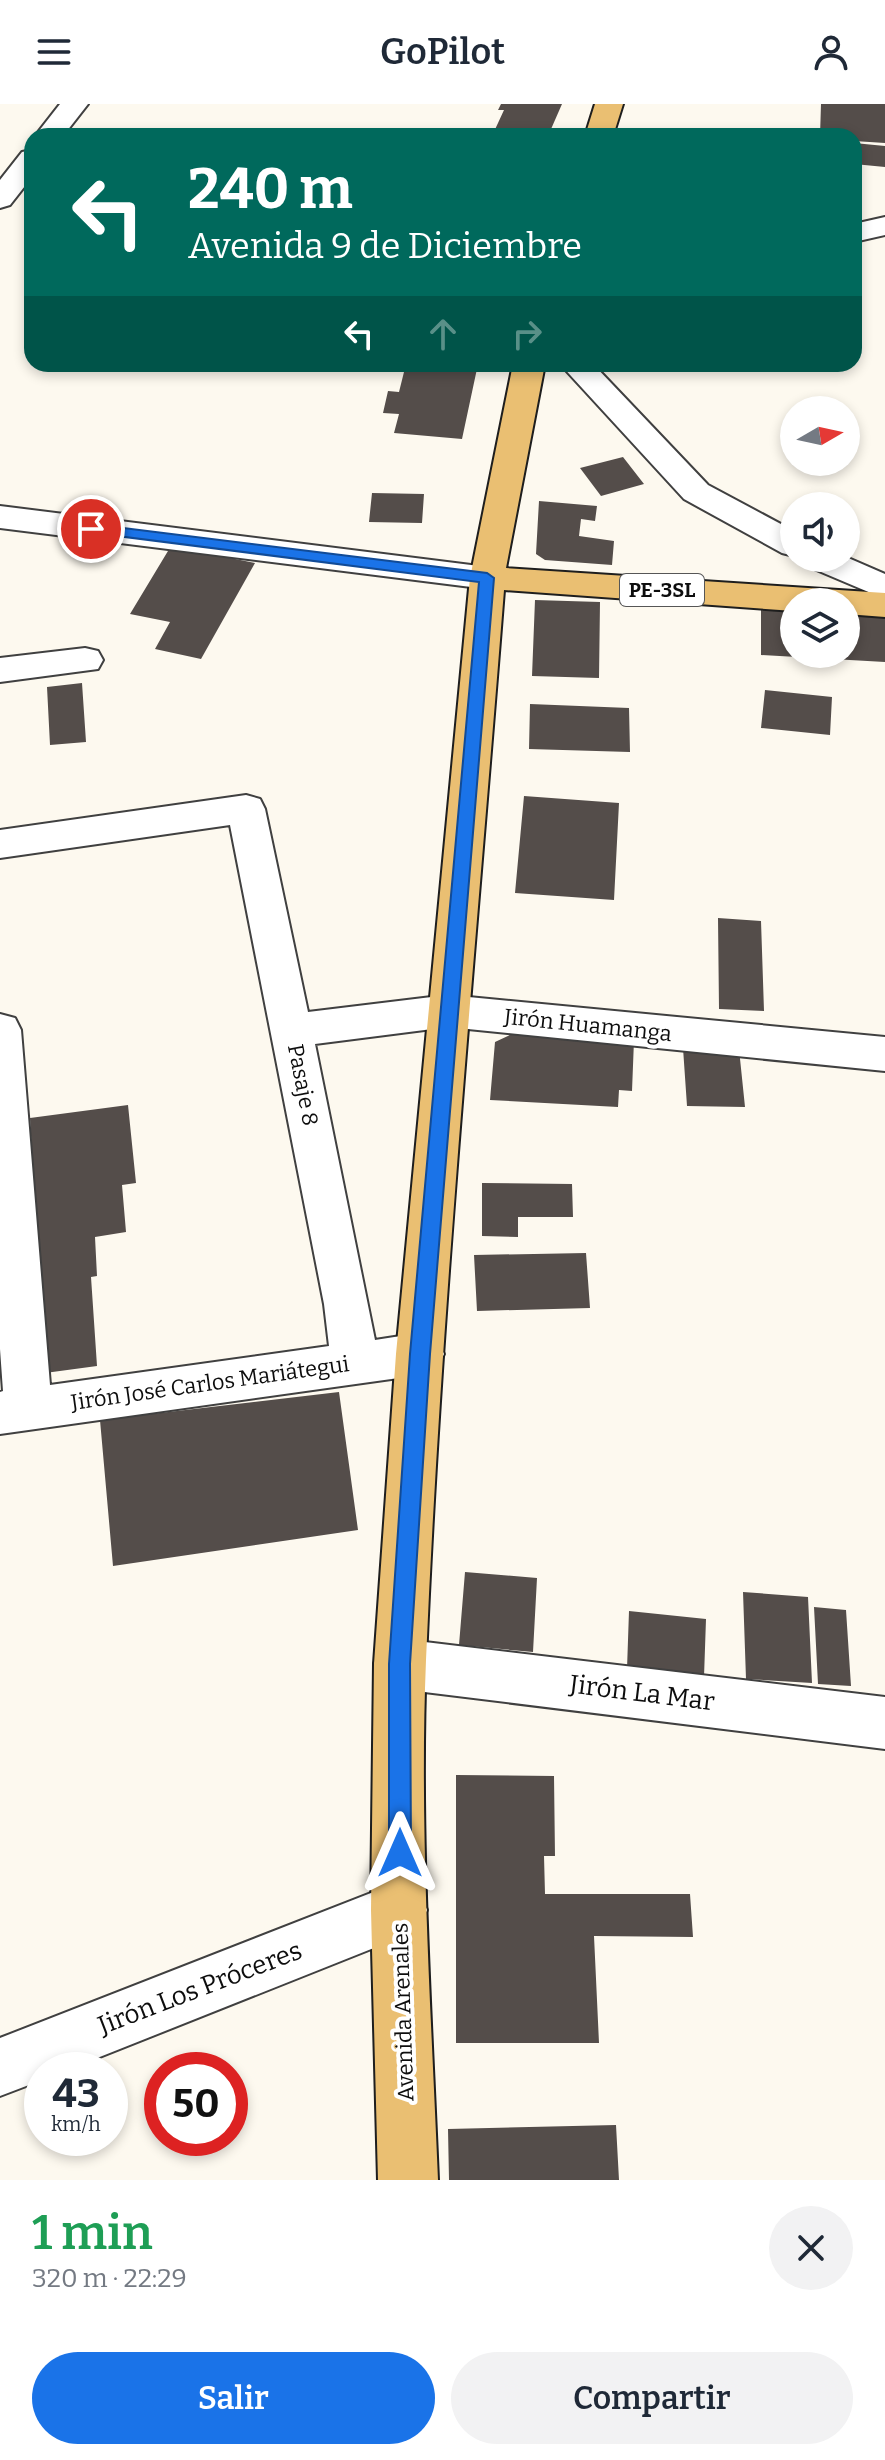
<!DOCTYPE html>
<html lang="es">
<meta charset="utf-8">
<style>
:root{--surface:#fff;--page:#f2f2f3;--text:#1f2937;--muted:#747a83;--accent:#1a73e8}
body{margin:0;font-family:Bitter,serif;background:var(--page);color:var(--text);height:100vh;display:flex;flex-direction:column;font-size:30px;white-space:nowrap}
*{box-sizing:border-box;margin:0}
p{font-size:26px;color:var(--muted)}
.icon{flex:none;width:44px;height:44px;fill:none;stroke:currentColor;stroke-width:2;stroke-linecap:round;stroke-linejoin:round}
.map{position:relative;height:2076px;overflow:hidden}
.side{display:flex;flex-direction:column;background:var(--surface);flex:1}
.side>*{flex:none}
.hud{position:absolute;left:24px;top:24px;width:838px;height:244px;border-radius:24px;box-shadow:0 4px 12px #0003;background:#00695c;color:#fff;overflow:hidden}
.needle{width:52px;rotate:81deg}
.buttons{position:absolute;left:780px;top:292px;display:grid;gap:16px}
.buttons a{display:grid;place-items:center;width:80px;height:80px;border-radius:50%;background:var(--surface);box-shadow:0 4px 12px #0003;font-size:40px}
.speed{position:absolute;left:24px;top:1948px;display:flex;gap:16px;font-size:40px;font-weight:700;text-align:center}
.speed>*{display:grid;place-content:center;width:104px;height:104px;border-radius:50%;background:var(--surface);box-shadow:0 4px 12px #0003;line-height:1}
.speed small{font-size:20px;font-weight:400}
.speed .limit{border:12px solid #d22;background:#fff;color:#111}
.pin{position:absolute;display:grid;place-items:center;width:68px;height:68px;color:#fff;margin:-34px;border:4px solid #fff;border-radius:50%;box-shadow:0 2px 8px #0007}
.me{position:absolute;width:88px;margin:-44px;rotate:0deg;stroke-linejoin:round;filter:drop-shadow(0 0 6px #0008)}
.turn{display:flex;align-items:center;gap:28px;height:168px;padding:0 32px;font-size:36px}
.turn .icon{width:104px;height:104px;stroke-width:2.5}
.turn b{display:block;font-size:56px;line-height:68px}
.lanes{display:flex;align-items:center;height:76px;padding:0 32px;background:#0003;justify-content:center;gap:40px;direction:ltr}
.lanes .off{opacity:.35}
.round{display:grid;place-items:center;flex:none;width:84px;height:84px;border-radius:42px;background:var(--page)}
.head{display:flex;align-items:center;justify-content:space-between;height:136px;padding:0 32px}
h1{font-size:48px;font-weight:600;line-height:60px;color:#1e9e55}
.cta{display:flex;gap:16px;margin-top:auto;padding:16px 32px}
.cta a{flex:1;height:92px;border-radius:48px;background:var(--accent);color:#fff;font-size:32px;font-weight:600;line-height:92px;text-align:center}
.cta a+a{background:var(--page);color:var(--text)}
header{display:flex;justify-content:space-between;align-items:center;height:104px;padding:0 32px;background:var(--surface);font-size:36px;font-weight:600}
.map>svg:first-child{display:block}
.building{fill:#544d4a}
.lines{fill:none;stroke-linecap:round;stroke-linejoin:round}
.minor-casing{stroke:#404040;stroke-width:4}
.major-casing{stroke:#1e1e1e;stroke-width:4}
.minor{fill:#fff;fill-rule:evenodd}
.major{fill:#eabf72;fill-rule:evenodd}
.route{fill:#1a73e8;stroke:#114b97;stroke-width:2}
.labels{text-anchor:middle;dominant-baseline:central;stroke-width:8;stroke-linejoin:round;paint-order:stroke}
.shield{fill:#fff;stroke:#565656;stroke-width:2}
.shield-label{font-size:20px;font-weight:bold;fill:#0d0d0d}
.street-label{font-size:22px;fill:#0d0d0d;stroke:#fff}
.near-street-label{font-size:26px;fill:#0d0d0d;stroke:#fff}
</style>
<header><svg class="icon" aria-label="menu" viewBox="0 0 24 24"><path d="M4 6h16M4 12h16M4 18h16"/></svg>GoPilot<svg class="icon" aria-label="person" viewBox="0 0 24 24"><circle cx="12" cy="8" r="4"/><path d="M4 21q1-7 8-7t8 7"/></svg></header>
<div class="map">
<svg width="885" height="2076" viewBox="0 0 885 2076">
<rect width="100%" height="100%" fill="#fdf9ef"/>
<path class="building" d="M501,0H562L548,32H492L504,6H498Z
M821,0H885V39L854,37V32H820Z
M854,39L885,42V63L854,60Z
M406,260H478L462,335L394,329L399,310L383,309L388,287L399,288Z
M623,353L644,380L601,392L580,364Z
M372,389L424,390L422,419L369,418Z
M539,397L597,402L595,417L581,415L579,432L614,437L612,461L545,456L536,450Z
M171,442L255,459L201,555L155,545L170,518L130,510Z
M535,496L600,498L599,574L532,572Z
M761,506L794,508V550H846V511L885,513V558L761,551Z
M82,579L86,638L50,641L47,583Z
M765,586L832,593L830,631L761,624Z
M530,600L629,604L630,648L529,645Z
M524,692L619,699L614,796L515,789Z
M718,814L761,817L764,907L719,905Z
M514,929L634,936L632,987L619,986L618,1003L490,996L495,938Z
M683,944L739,945L745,1003L687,1002Z
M128,1001L136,1079L122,1081L126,1128L95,1133L97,1172L91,1173L97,1262L45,1269L30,1014Z
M482,1079L572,1080L573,1113H518V1133L482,1132Z
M586,1149L590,1204L477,1207L474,1151Z
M339,1288L358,1426L113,1462L100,1316Z
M465,1468L537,1474L533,1548L459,1541Z
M743,1488L808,1493L812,1579L746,1575Z
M814,1503L846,1506L851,1582L818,1580Z
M629,1507L706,1515L704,1573L627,1565Z
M456,1671L554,1672L555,1752H544L545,1790H690L693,1833L594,1832L599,1939H456Z
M616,2021L619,2076H449L448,2025Z"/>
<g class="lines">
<defs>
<path id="minor" d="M60,0H88L63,32H35Z
M32,46V73L10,101L0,104V76L22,48Z
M885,113V131L854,138V120Z
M560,260H593L708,381L794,427V452L782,449L684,395Z
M0,402L487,463L499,466L504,474L499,482L487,485L0,424Z
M846,453L885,470V495L807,462L802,454Z
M85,544L98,547L103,556L98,565L0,578V554Z
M246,691L260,695L265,705L308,908L448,891L885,933V967L448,923L315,940L375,1236L420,1229L437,1235L444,1250L437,1265L420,1271L0,1330V1288L3,1287L0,1245V910L15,914L21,926L50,1281L329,1242L324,1200L230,721L0,754V726Z
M400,1535L885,1593V1645L400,1585L381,1578L374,1560L381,1542Z
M399,1778L419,1786L427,1806L419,1826L67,1966H42V1976L0,1992V1934Z"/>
<path id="major" d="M595,0H623L613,32H585Z
M513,260H545L506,464L885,489V513L846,510V498H794V507L504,486C476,843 441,1199 426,1556C419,1727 431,1905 438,2076H378L371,1806L374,1560L396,1250L470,474Z"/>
</defs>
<use href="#minor" class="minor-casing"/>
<use href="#major" class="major-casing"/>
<use href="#minor" class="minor"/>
<use href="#major" class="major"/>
</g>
<path class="route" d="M91,420L487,469L494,474L430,1250L410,1560L411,1749L408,1758L400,1761L392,1758L389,1749V1560L410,1250L479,478L86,428V422Z"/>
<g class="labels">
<rect class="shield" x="620" y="470" width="84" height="32" rx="6"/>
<g class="shield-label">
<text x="662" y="486">PE-3SL</text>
</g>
<g class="street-label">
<text transform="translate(588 921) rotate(6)">Jirón Huamanga</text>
<text transform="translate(303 981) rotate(79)">Pasaje 8</text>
<text transform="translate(210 1279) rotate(-8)">Jirón José Carlos Mariátegui</text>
<text transform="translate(403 1908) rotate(-92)">Avenida Arenales</text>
</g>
<g class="near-street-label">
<text transform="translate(642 1589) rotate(7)">Jirón La Mar</text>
<text transform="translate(200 1884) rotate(-21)">Jirón Los Próceres</text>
</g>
</g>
</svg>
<div class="buttons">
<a><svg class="needle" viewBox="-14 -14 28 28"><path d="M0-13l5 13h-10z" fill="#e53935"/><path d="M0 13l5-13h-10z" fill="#747a83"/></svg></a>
<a><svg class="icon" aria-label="sound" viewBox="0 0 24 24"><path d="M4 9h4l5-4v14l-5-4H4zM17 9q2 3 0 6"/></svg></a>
<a><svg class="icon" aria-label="layers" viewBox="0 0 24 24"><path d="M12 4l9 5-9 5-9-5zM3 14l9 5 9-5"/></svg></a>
</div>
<div class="speed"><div>43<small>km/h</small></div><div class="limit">50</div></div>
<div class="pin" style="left:91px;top:425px;background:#d93025"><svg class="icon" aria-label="arrive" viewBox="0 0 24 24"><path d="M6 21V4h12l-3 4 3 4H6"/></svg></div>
<svg class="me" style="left:400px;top:1749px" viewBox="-20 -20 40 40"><path d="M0-17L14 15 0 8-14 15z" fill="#1a73e8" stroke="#fff" stroke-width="4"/></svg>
<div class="hud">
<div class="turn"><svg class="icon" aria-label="left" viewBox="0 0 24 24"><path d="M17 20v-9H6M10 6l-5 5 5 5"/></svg><div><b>240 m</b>Avenida 9 de Diciembre</div></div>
<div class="lanes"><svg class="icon" aria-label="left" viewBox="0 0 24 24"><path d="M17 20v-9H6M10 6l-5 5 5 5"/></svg><svg class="icon off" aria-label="ahead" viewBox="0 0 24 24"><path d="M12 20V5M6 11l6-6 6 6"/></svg><svg class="icon off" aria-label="right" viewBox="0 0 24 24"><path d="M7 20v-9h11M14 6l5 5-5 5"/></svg></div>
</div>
</div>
<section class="side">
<div class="head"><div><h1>1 min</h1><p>320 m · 22:29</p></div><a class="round"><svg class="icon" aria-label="close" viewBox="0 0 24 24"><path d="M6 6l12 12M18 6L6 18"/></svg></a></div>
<div class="cta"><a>Salir</a><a>Compartir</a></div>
</section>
